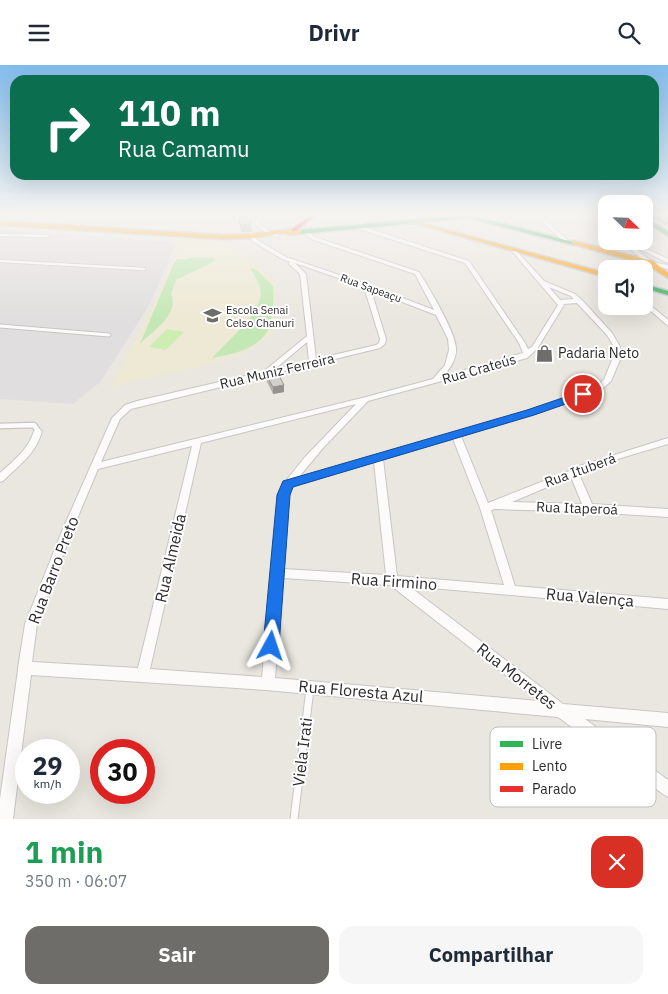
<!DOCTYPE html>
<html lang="pt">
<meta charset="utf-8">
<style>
:root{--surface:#fff;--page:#f6f6f7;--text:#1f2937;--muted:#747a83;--accent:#6e6d6a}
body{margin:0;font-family:"IBM Plex Sans",sans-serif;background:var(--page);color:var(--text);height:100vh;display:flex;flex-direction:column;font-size:19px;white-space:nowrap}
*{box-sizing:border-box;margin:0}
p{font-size:16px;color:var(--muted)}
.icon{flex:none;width:28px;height:28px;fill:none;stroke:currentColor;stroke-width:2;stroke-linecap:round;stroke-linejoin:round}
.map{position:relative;height:754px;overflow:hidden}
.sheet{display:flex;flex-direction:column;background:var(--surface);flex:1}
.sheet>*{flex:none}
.guide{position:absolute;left:10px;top:10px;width:649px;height:105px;border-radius:15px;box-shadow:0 5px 20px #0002;background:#0b6e4f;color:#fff;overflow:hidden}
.needle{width:32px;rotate:113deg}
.controls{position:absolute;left:598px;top:130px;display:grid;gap:10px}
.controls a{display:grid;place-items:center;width:55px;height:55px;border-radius:10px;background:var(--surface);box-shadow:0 5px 20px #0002;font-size:25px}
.speed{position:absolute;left:15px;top:674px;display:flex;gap:10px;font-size:25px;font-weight:700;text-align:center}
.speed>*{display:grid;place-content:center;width:65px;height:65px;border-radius:50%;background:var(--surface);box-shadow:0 5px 20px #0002;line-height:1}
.speed small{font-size:12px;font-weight:400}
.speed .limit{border:8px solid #d22;background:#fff;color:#111}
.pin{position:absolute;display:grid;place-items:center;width:42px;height:42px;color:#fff;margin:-21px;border:2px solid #fff;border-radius:50%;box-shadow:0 1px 5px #0007}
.me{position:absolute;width:55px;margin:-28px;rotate:5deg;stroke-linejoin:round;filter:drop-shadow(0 0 4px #0008)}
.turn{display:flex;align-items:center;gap:18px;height:105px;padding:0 25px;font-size:22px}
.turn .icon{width:65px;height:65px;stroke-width:2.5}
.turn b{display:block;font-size:35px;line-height:42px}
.round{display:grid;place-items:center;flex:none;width:52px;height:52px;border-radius:15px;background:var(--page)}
.head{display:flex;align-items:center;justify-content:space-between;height:85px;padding:0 25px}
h1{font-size:30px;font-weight:700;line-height:38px;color:#1e9e55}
.action{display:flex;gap:10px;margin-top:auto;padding:10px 25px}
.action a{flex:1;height:58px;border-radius:15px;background:var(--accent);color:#fff;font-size:20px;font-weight:700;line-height:58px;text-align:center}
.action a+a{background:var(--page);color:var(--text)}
header{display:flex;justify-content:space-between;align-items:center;height:65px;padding:0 25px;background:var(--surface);font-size:22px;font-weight:700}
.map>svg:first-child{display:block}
.industrial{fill:#e1dedf}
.education{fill:#eee9d4}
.green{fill:#c3e8b6}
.pitch{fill:#ceedb3}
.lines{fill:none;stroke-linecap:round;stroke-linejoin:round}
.lane-far3-casing{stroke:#c7c6c6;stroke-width:4}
.lane-far2-casing{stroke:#c7c6c6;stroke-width:5}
.lane-far1-casing{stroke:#c7c6c6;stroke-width:7}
.lane-casing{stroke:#c7c6c6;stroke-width:9}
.street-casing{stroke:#c7c6c6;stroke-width:2}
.fast-casing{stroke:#c7c6c6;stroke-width:3}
.slow-casing{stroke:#c7c6c6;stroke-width:3}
.jam-casing{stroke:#c7c6c6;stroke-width:3}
.lane-far3{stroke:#fcfbfa;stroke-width:2.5}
.lane-far2{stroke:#fcfbfa;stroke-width:3}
.lane-far1{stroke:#fcfbfa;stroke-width:4.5}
.lane{stroke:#fcfbfa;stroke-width:7}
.street{fill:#fcfbfa;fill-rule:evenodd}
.fast{fill:#30b455;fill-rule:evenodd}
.slow{fill:#ff9f0a;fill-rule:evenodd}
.jam{fill:#e5322d;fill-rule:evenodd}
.wall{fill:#b5b3af}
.shaded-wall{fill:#93928e}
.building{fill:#d2d0cb;stroke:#93928e}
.route{fill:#1a73e8;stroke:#114b97}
.labels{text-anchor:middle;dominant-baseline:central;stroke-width:4;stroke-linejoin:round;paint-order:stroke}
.far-street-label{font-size:11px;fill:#2b2b2b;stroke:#fff}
.far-poi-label{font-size:11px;fill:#2b2b2b;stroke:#fff;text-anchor:start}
.poi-label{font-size:14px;fill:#2b2b2b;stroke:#fff;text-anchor:start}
.street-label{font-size:14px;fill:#2b2b2b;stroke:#fff}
.near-street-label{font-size:16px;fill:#2b2b2b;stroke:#fff}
.key{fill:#fff;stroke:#bfbfbf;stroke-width:1}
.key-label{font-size:14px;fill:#2b2b2b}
</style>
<header><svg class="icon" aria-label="menu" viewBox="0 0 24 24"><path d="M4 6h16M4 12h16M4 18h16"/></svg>Drivr<svg class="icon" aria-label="search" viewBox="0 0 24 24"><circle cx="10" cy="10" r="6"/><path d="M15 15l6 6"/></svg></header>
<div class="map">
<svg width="668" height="754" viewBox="0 0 668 754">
<rect width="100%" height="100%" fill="#eae7e0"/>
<path class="industrial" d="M0,164L169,177L175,180L150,239L100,317L73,339L0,334Z"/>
<path class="education" d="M173,176L228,178L275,216L277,265L247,287L223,296L111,321L155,237L179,180Z"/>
<path class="green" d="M196,192L213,193L215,196L176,215L171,229C180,249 153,266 140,279L173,200L177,194L183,195Z
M250,203L257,205L273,221C274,231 273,259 267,267C256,285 231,289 212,293C225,279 261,248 261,228C260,219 254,210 250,203Z"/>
<path class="pitch" d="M167,264L184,267L166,285L149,282Z"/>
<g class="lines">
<defs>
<path id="lane-far3" d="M0,170L47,171
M0,196L144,204"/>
<path id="lane-far2" d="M0,261L109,270"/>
<path id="lane-far1" d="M0,361L34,360L38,366"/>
<path id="lane" d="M294,754L310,624"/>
<path id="street" d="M262,149H266L260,155L259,158L272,168L279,170V172L268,170L255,159L256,154Z
M365,149H369L361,161L469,196L525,278L528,284L532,282L558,240L512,186V184L514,183L544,216L575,229L582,235L612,268L619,280L622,290L611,316L600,326L533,350L461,371L488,438L569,406L570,404L668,373V379L601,399L579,409L592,439L668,444V452L589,447L495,444L491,445L515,521L668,534V544L409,521L563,639L668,648V662L585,654L668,715V732L663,729L558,652L266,625L31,610L13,754H0V734L18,605V603L25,559L62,466L112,353L125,340L137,336L263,307L307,271L300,209L289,199L290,197L282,194L252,176L250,170H254L256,174L286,192L369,220L434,245L415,209L311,174L303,167L307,166L315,172L419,207C429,223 455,266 456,283C457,294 450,303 444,311L523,288L519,278L465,198L356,163V162ZM295,198L364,222L380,274L379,278L376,280L316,294L306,209ZM549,222L571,231L574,234L560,235ZM371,225L436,250L448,274L449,285L445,300L433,314L362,333L101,397L120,354L131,344L380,283L385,279L386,274ZM577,238L607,270L613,280L614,290L604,315L594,322L527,346L299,412L323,383L368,336L527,293L537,284L564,240L563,239ZM307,277L309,296L275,304ZM356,339L305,392L285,417L279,430L262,612L150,604L201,378ZM453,374L480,443L504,520L397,511L383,394ZM192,381L138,603L32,597L37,559L72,466L98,404ZM374,397L386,510L283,504L289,430L293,421ZM571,412L582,439L512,437ZM283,513L390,520L539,636L275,613Z
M414,149H418L414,157H410Z
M488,149H492L499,156V158H495Z
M534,149H538L567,174V176H563Z
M583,149H587L606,162V165Z
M649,159L653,160L646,170H644V166Z
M620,176H626L652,197L668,200V204L648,199Z
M633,179H637L668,194V198L633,181Z
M644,235L668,255V261L644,240Z
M38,363L42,366C36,389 19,400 3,416L0,417V408C14,395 28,385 34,366Z"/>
<path id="fast" d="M468,149L577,178L574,180L468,153L300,169L297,167L300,165Z
M644,152L647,153L668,166V171L644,156Z
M644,219L668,226V230L644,223Z"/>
<path id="slow" d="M0,156L222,170L252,169L294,163L303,167C299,170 288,171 284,168L252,173L222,174L0,160Z
M417,157L606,208V212L417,159Z
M574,176L653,196L668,208V213L647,200L572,179V177Z"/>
<path id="jam" d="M312,149H318L296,166H292V164Z"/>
</defs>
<use href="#lane-far3" class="lane-far3-casing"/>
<use href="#lane-far2" class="lane-far2-casing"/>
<use href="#lane-far1" class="lane-far1-casing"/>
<use href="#lane" class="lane-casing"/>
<use href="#street" class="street-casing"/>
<use href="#fast" class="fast-casing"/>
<use href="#slow" class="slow-casing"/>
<use href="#jam" class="jam-casing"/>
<use href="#lane-far3" class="lane-far3"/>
<use href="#lane-far2" class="lane-far2"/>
<use href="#lane-far1" class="lane-far1"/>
<use href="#lane" class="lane"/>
<use href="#street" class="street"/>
<use href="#fast" class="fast"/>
<use href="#slow" class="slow"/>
<use href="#jam" class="jam"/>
</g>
<path class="wall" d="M238,149L251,159L252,167H241Z
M653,149H668V162L652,152Z
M264,306L284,320V327L273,329L265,313Z"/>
<path class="shaded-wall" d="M284,320V327L273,329V322Z"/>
<path class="building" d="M238,149H249L251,159L240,160Z
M653,149H668V159Z
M276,305L284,320L273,322L264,306Z"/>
<linearGradient id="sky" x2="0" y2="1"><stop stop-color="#83bcec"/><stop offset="0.59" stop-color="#f6f4f1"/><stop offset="1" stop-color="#f6f4f1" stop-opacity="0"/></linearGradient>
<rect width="668" height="254" fill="url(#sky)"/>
<path class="route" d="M583,326L588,329L586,332L534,350L293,422L290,430L279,581L277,587L271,589L265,587L263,581L277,430L283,416L527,345Z"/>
<defs>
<symbol id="university-bare" viewBox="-9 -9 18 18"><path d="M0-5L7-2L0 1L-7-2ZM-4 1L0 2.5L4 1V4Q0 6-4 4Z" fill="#6e6d6a" stroke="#fff" stroke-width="2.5" paint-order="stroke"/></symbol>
<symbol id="shop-bare" viewBox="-9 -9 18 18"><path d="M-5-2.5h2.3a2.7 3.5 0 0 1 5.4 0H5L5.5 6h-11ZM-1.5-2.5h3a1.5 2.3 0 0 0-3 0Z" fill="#6e6d6a" stroke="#fff" stroke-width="2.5" paint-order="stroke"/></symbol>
</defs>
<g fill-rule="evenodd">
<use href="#university-bare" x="200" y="238" width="25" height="25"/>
<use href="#shop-bare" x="532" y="276" width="25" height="25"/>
</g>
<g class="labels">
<g class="far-street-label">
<text transform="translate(371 223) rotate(20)">Rua Sapeaçu</text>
</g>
<g class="far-poi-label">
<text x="226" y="245">Escola Senai<tspan x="226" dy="13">Celso Chanuri</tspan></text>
</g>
<g class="poi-label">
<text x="558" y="288">Padaria Neto</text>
</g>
<g class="street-label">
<text transform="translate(479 304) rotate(-16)">Rua Crateús</text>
<text transform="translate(277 306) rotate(-13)">Rua Muniz Ferreira</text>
<text transform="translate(580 405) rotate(-20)">Rua Ituberá</text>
<text transform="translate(577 443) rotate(2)">Rua Itaperoá</text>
</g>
<g class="near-street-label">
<text transform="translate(170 493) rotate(-77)">Rua Almeida</text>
<text transform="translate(53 505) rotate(-69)">Rua Barro Preto</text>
<text transform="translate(394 516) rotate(4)">Rua Firmino</text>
<text transform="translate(590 532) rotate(5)">Rua Valença</text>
<text transform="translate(517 611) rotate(38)">Rua Morretes</text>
<text transform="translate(361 626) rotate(5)">Rua Floresta Azul</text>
<text transform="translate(302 687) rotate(-83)">Viela Irati</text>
</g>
</g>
<rect x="490" y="662" width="166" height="80" rx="8" class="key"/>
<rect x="500" y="676" width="23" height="6" fill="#30b455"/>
<rect x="500" y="698" width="23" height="7" fill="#ff9f0a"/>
<rect x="500" y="721" width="23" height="6" fill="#e5322d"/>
<g class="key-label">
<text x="532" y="684">Livre</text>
<text x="532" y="706">Lento</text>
<text x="532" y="729">Parado</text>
</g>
</svg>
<div class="controls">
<a><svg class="needle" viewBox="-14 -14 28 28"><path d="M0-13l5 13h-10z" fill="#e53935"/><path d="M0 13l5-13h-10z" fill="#747a83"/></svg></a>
<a><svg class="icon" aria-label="sound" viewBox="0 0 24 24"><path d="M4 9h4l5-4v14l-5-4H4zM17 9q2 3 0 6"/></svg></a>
</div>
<div class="speed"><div>29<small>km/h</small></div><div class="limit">30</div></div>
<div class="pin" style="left:583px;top:329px;background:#d93025"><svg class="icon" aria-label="arrive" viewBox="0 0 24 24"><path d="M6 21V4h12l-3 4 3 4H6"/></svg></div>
<svg class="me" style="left:271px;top:581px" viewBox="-20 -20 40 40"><path d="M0-17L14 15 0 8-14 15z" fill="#1a73e8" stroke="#fff" stroke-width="4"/></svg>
<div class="guide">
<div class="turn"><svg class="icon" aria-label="right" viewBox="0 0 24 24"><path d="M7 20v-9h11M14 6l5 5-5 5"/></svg><div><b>110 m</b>Rua Camamu</div></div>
</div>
</div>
<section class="sheet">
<div class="head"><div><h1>1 min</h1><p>350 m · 06:07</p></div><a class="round" style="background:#d93025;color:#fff"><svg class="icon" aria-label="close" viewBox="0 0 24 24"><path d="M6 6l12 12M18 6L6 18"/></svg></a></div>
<div class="action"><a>Sair</a><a>Compartilhar</a></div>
</section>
